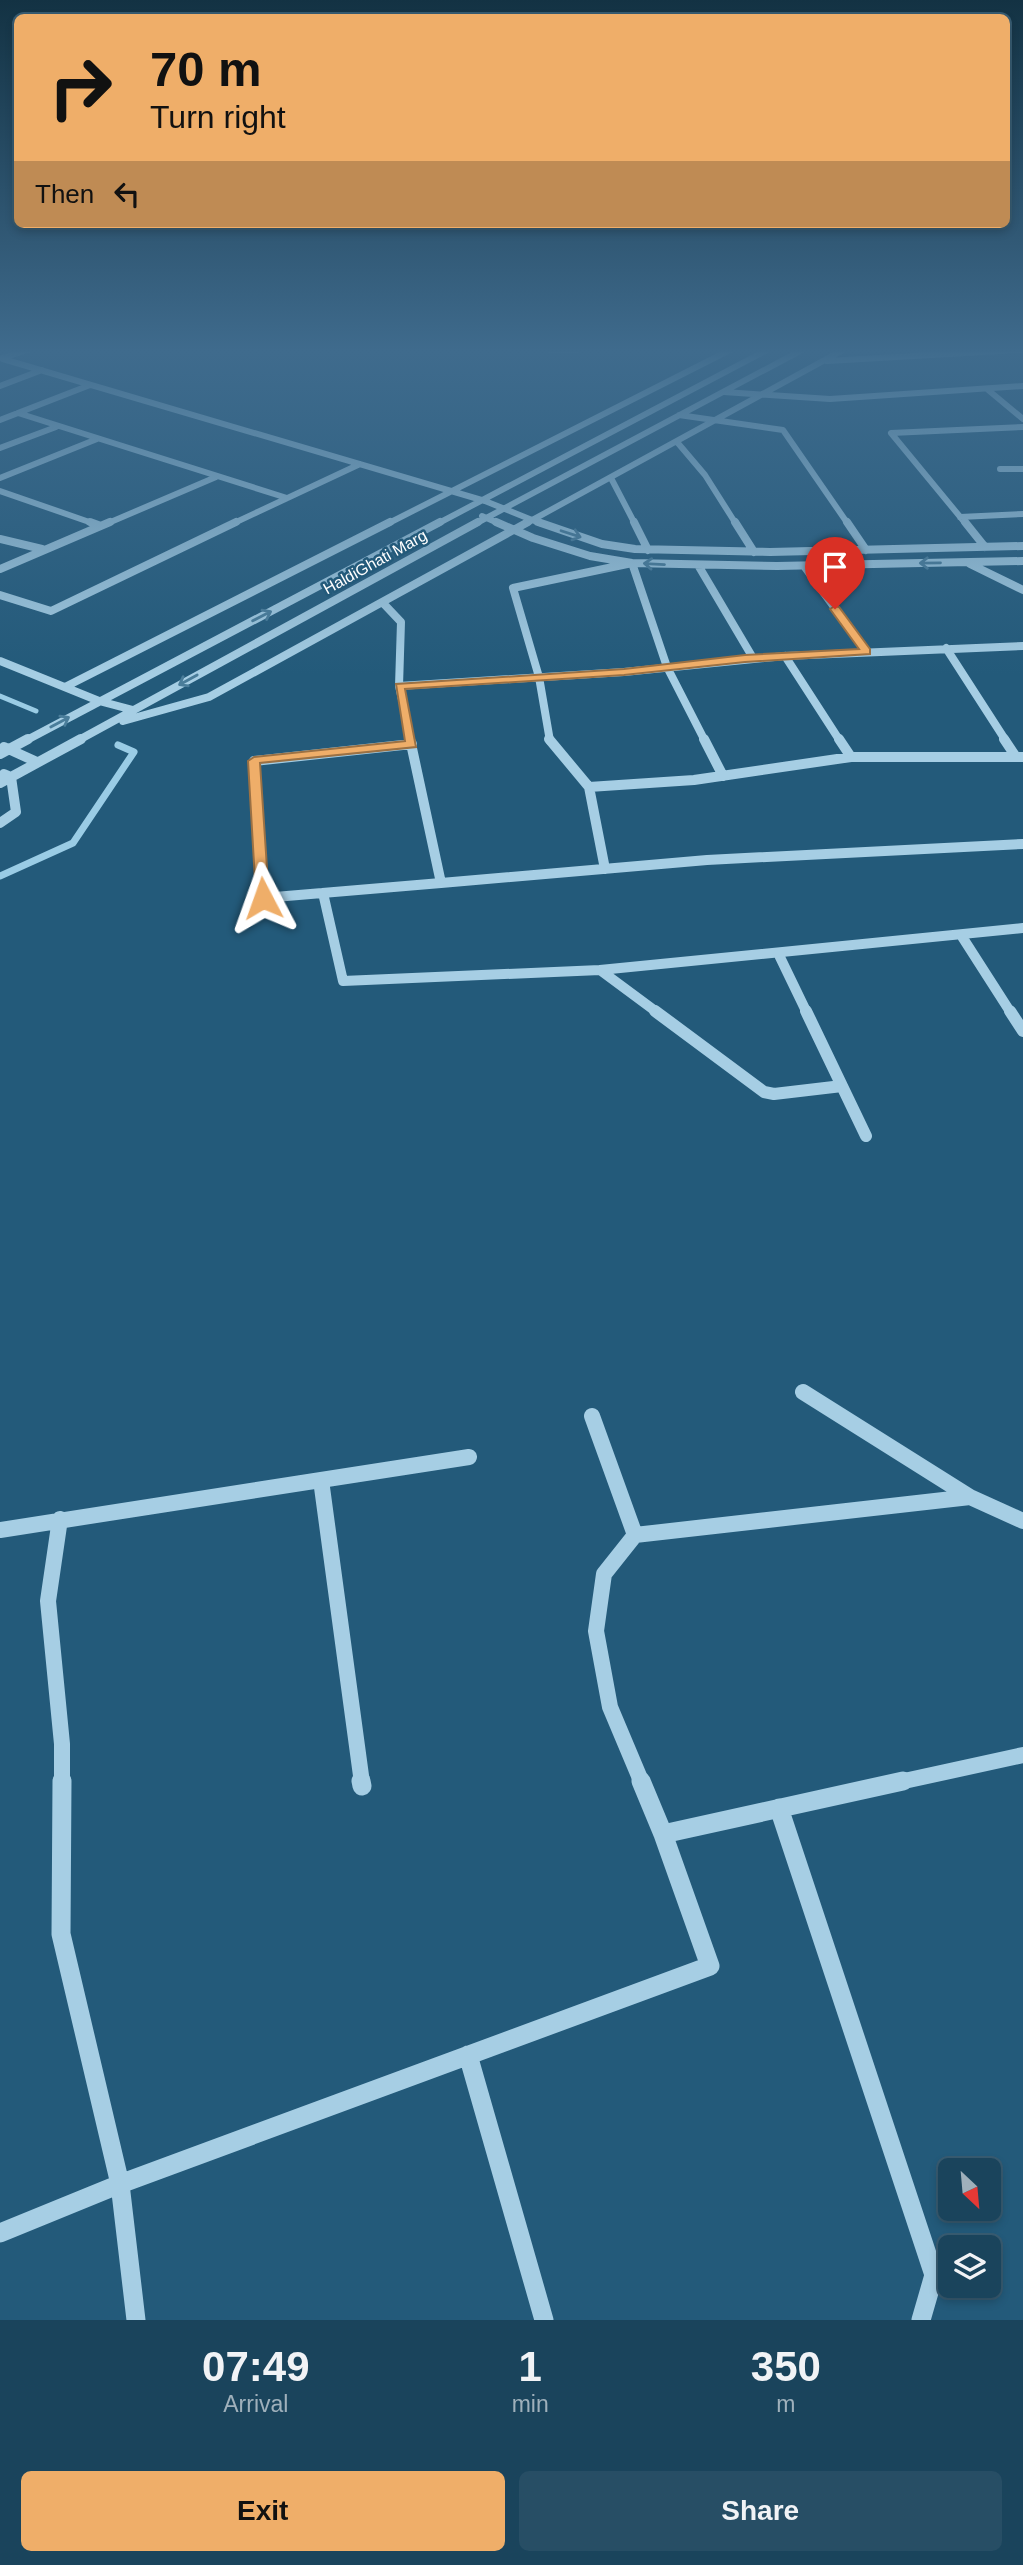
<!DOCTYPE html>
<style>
:root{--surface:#1a445c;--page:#274e65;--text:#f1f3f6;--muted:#9fb0bb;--line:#385c72;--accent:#efae69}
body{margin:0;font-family:Arial,sans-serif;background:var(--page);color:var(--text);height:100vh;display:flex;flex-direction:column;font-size:26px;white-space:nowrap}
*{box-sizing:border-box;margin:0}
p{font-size:23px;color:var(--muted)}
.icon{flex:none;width:38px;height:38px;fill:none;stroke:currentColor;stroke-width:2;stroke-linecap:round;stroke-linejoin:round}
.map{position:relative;height:2320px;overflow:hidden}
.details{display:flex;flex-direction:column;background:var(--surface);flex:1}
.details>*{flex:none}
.banner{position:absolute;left:14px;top:14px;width:996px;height:214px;border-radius:10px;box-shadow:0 4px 10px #0003,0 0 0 2px var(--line);background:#efae69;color:#111;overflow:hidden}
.needle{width:46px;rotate:154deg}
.tools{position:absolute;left:938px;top:2158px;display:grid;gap:14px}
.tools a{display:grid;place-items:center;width:63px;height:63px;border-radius:10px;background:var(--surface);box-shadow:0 4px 10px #0003,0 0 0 2px var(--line);font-size:35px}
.pin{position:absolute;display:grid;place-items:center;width:60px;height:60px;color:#fff;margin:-72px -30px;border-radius:50% 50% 50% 0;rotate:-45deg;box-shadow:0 0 7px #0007}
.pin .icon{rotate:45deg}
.me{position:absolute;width:77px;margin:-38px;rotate:356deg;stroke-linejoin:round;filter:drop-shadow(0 0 5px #0008)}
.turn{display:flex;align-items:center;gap:24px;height:147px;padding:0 21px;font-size:32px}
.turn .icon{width:91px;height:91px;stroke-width:2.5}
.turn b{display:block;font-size:49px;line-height:60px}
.then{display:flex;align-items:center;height:66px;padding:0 21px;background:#0003;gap:14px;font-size:26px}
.eta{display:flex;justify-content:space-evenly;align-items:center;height:119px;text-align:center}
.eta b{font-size:42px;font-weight:600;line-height:49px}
.primary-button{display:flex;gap:14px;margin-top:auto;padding:14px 21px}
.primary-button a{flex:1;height:80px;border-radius:10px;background:var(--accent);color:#111;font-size:28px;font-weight:600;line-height:80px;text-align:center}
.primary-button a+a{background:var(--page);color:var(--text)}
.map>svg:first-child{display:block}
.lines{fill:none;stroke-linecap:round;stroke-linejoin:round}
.stream-far1{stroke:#9acce5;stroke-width:5}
.stream{stroke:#9acce5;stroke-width:7}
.minor-far5{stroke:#a6cee4;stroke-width:6}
.minor-far4{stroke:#a6cee4;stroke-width:8}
.minor-far3{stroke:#a6cee4;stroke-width:10}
.minor-far2{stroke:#a6cee4;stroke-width:12}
.minor-far1{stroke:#a6cee4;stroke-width:16}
.minor{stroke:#a6cee4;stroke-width:19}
.oneway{stroke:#4a7d9a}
.route{fill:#efae69;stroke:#9b7144;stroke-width:2}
.labels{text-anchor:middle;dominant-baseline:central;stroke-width:5;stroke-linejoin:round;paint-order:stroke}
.far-street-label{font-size:16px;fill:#fff;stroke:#235a7a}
</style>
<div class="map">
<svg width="1023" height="2320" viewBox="0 0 1023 2320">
<rect width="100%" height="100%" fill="#235a7a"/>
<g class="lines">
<path class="stream-far1" d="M0,696L36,711"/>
<path class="stream" d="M0,876L73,843L134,752L118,745"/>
<path class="minor-far5" d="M551,350H576
M2,358L28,350
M3,359L485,501L542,524
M827,361L1020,350
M0,386L42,370
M987,389L1023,419
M724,392L830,399L1023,386
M18,413L287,498
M679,415L783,430L848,524
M0,420L90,385
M677,442L705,475L736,524
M0,448L56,427
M1000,469H1023
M0,478L97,439
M611,478L635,524
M0,491L95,524
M482,516L500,524
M960,517L1023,514
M106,524L216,477
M232,524L360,464
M387,524L730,350
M437,524L767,350
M475,524L802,350
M525,524L843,350
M966,524L891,433L1023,427"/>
<path class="minor-far4" d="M90,522L101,526
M496,522L533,538L590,556L632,563L777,566L1023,561
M538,522L602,544L635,549L770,552L1023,546
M634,522L648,550
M735,522L754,552
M847,522L866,550
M965,522L985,547
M0,539L42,549
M970,564L1023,590
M698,565L753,658
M804,566L867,652
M0,569L110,522
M0,595L51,611L236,522
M383,603L401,622L399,686L411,741
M946,648L1006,741
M785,656L840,741
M0,661L99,701L133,710
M399,686L624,672L785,656L1023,646
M65,687L390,522
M123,721L209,697L528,522
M25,741L440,522
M77,741L478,522
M550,741L539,677L513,588L632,563L667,667L705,741"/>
<path class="minor-far3" d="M410,739L441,883L707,860L1023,844
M549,739L589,787L605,869
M704,739L723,776
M839,739L851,757
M1004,739L1016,757
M412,744L254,761L263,898L441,883
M4,747L37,762
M0,754L28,739
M0,783L81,739
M589,787L694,780L851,757H1023
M0,823L16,812L11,777L4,774
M323,893L343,981L600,970L1023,928
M961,935L1011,1013
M778,953L807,1013
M600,970L658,1013"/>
<path class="minor-far2" d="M655,1011L764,1092L774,1094L842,1086
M806,1011L866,1136
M1010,1011L1023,1031"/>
<path class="minor-far1" d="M803,1392L970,1497
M592,1416L635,1535L970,1497L1023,1521
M321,1480L362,1783
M60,1519L48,1601L62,1744V1783
M0,1530L469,1457
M635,1535L604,1574L596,1631L610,1707L642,1783
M895,1783L1023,1755"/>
<path class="minor" d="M62,1781L61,1934L120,2184L136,2320
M361,1781L362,1786
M641,1781L663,1834
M779,1808L934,2275L921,2320
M468,2055L544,2320
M0,2233L120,2184L710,1966L663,1834L903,1781"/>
</g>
<defs><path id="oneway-shaft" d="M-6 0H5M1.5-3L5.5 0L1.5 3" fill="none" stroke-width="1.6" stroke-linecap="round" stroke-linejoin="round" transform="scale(1.75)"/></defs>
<g class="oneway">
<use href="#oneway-shaft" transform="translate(571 534) rotate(18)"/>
<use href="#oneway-shaft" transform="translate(930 563) rotate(179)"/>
<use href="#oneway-shaft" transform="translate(654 564) rotate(-177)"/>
<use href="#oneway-shaft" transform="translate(262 616) rotate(-27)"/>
<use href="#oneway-shaft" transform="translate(188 680) rotate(151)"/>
<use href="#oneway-shaft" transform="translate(60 722) rotate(-28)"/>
</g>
<linearGradient id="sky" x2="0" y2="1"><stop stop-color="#133243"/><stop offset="0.52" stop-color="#3f6b8d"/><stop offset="1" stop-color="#3f6b8d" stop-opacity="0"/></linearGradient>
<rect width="1023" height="675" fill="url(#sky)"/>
<path class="route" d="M835,606L839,607L870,649V654L745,662L624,675L405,689L416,747L260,763L269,898L263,902L256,898L248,761L254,757L405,741L396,684L624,669L745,655L859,649L830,609Z"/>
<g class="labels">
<g class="far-street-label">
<text transform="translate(375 562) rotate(-29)">HaldiGhati Marg</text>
</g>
</g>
</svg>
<div class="tools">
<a><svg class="needle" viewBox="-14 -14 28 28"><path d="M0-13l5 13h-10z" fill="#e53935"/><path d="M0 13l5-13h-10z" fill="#9fb0bb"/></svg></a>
<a><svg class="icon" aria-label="layers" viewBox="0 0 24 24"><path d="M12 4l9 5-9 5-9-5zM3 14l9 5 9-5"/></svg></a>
</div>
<div class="pin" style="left:835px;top:609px;background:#d93025"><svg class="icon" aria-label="arrive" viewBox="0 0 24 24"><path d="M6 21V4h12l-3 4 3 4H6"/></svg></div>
<svg class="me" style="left:263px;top:898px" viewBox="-20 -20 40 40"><path d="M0-17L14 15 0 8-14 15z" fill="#efae69" stroke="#fff" stroke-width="4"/></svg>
<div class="banner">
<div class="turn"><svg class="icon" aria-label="right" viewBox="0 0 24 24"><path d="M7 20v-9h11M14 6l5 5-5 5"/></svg><div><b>70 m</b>Turn right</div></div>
<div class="then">Then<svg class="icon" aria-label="left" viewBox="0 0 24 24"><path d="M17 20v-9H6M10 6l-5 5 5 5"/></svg></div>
</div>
</div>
<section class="details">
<div class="eta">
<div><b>07:49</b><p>Arrival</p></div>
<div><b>1</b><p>min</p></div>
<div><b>350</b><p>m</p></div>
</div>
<div class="primary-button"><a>Exit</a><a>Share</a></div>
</section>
